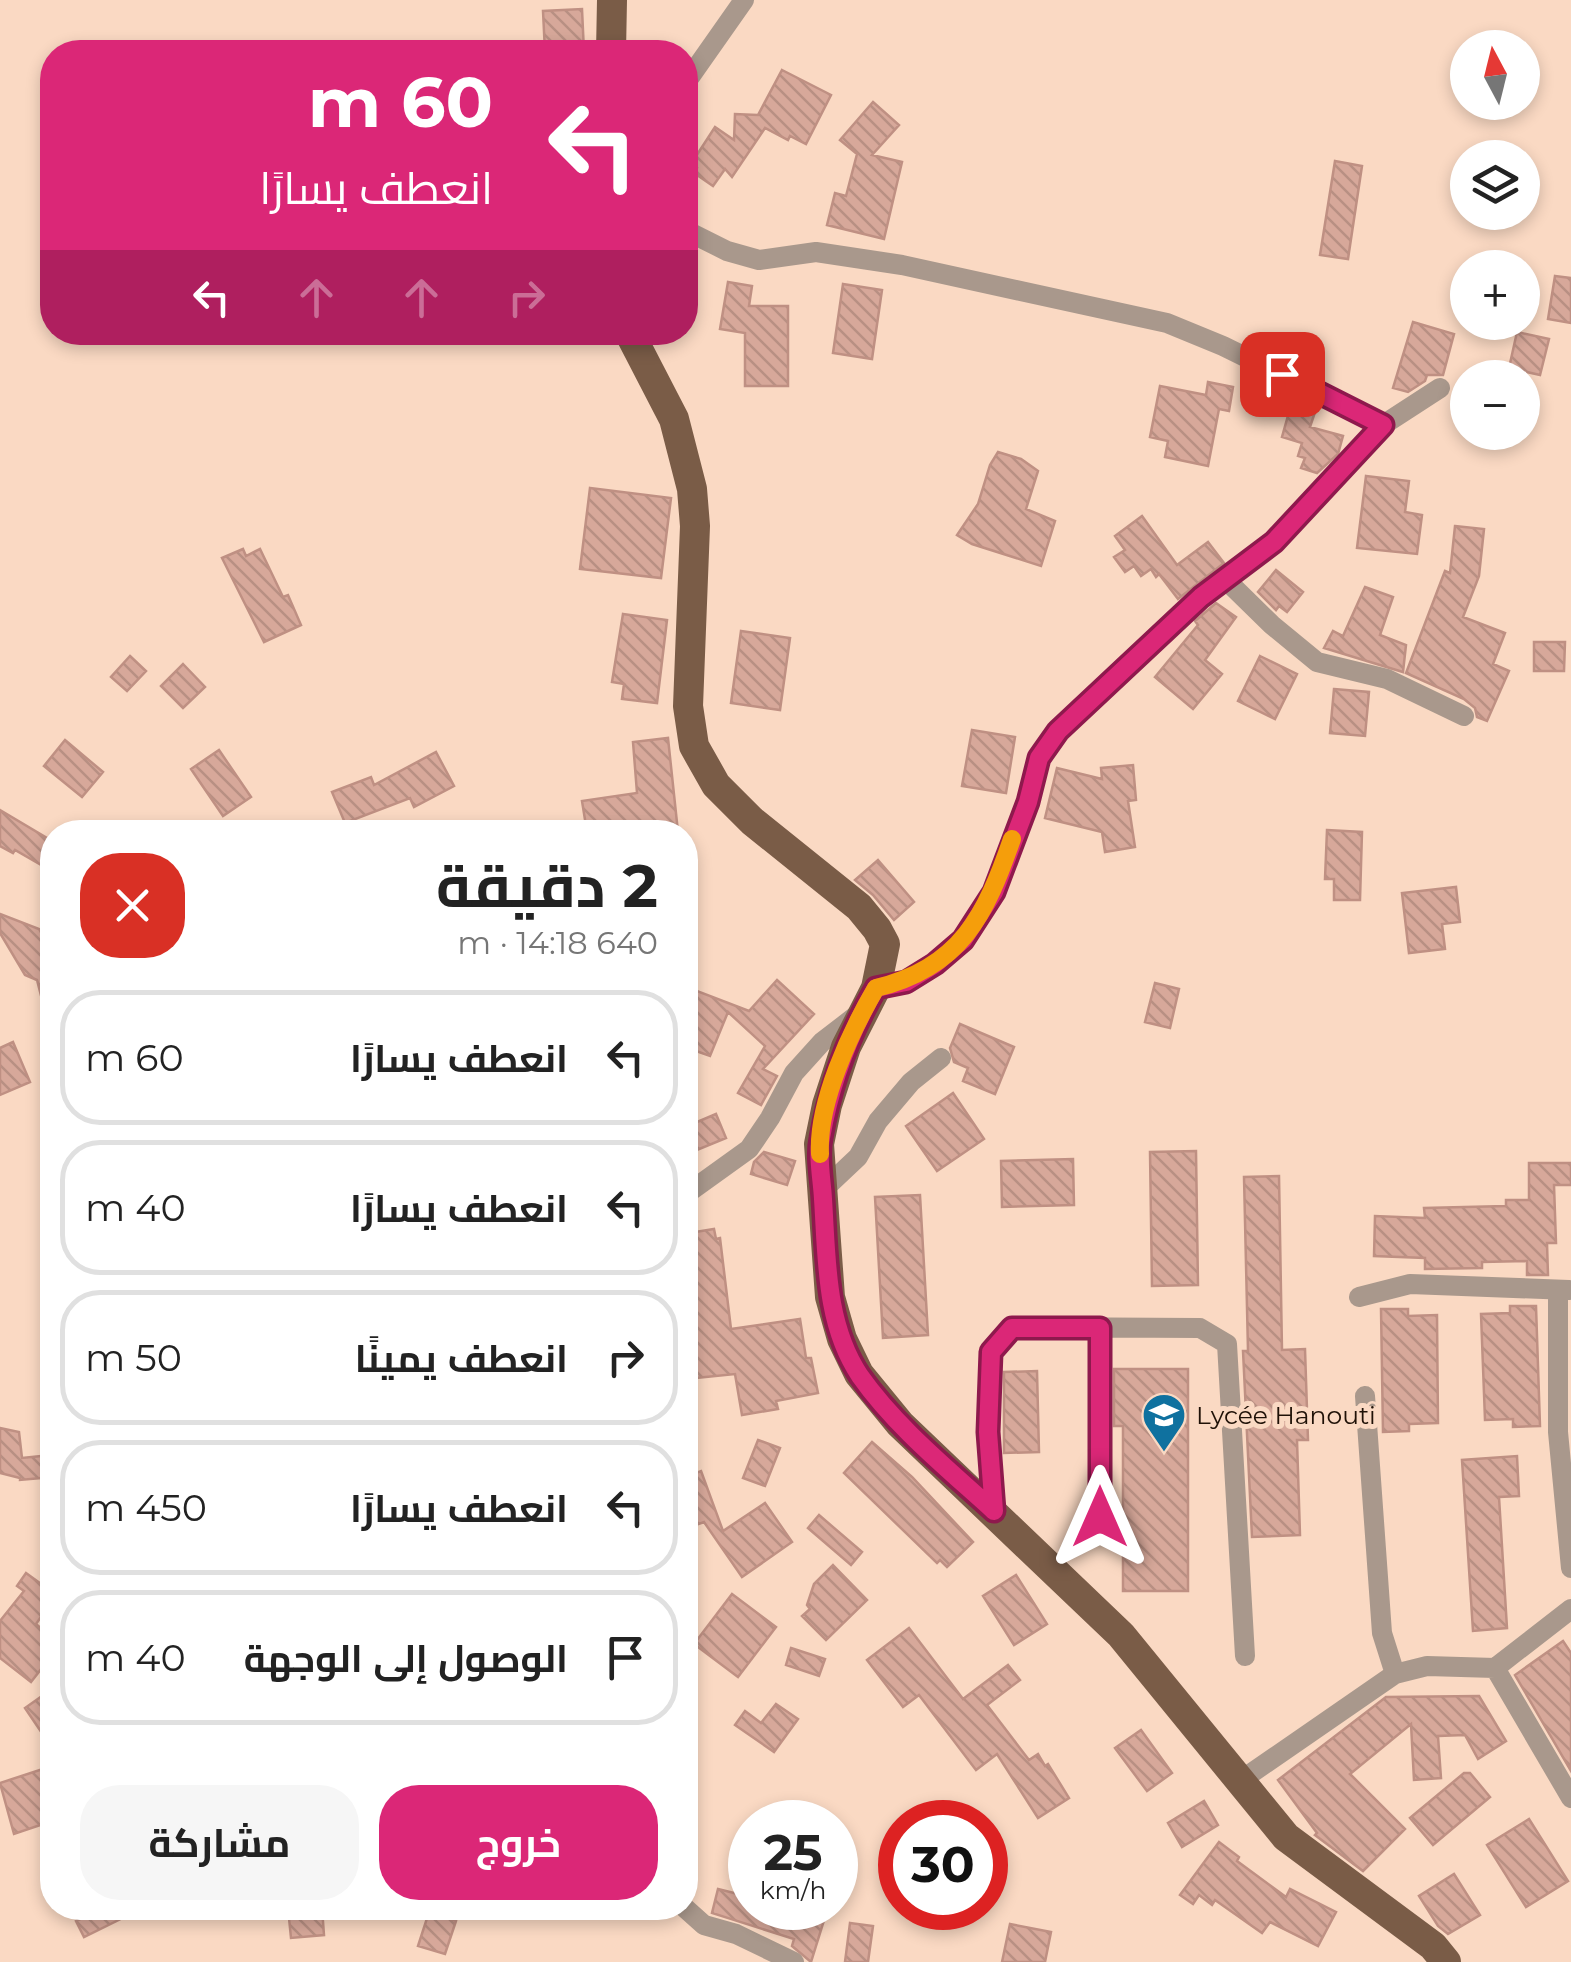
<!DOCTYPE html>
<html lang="ar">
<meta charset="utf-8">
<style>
:root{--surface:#fff;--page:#f6f6f6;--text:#222;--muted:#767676;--line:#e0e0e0;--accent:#db2777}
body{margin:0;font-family:Montserrat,Cairo,sans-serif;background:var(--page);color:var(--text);direction:rtl;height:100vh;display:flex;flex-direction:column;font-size:38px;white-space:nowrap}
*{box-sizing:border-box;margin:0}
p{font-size:32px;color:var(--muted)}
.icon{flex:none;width:55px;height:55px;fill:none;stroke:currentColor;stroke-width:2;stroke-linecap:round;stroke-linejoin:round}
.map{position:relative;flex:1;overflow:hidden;direction:ltr}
.panel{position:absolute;left:40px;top:820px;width:658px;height:1100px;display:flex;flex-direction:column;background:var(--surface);border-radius:40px;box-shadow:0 5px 15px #0003;direction:rtl}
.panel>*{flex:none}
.hud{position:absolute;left:40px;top:40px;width:658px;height:305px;border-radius:40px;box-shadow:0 5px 15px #0003;direction:rtl;background:#db2777;color:#fff;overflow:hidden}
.needle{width:65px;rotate:353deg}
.buttons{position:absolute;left:1450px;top:30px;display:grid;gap:20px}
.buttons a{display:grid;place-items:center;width:90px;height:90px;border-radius:50%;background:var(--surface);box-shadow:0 5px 15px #0003;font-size:50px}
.speed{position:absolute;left:728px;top:1800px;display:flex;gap:20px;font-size:50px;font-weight:700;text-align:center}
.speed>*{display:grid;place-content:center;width:130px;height:130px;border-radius:50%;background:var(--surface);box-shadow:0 5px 15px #0003;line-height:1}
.speed small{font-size:25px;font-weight:400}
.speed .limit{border:15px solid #d22;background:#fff;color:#111}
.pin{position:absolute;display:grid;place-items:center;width:85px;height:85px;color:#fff;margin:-42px;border-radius:20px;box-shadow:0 5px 15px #0006}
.me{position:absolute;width:110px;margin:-55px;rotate:0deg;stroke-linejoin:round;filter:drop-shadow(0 0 8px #0008)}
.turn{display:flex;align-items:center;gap:35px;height:210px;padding:0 40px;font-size:45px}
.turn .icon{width:130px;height:130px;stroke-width:2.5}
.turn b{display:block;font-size:70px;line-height:85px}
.lanes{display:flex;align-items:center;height:95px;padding:0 40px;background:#0003;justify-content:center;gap:50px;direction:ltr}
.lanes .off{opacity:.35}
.round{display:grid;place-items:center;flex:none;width:105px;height:105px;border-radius:40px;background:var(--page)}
.summary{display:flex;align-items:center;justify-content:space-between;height:170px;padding:0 40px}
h1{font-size:60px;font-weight:700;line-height:75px}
.primary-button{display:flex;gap:20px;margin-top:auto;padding:20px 40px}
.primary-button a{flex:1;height:115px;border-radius:40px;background:var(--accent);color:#fff;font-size:40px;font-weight:700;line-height:115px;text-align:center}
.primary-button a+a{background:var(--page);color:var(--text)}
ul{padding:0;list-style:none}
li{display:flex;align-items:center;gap:30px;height:135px;margin:0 20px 15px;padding:0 20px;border:5px solid var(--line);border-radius:40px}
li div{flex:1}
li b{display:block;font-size:38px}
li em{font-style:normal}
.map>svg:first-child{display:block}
.building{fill:url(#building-back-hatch);stroke:#bf9083;stroke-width:2.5}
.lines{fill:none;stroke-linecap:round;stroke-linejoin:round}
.street{stroke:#a9988c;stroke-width:20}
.primary{stroke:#7a5c47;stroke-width:30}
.route-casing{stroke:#8e194d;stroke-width:25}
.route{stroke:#db2777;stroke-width:18}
.slow{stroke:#f59e0b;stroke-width:18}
.labels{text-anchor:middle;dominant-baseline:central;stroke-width:10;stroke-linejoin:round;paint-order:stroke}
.poi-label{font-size:25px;fill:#1f1107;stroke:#fad9c3;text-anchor:start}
</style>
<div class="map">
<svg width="1571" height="1962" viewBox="0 0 1571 1962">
<defs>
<pattern id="building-back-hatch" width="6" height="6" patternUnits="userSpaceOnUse" patternTransform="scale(2.5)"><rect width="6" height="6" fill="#d7a89a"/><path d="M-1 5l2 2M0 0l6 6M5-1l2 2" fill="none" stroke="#b89083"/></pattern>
</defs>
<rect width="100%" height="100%" fill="#fad9c3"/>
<path class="building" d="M582,9L584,52H545L543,11Z
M782,70L831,95L806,144L790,136L788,140L765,128L732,177L725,169L713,186L694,173L697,168L691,164L715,127L734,140L735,114L758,115Z
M873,102L899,125L872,155L902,162L884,239L827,225L835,193L846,196L857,154L840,140Z
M1335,161L1362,166L1348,259L1320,255Z
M1555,276L1571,278V323L1548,319Z
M728,282L752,286L749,306H788V386H745V333L720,329Z
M843,284L882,290L872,359L833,353Z
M1413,322L1454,334L1443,375H1427L1425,381L1408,392L1393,388Z
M1517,332L1549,339L1540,375L1509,368Z
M1208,382L1233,387L1229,411L1219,409L1208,466L1165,457L1168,441L1150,437L1160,386L1206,395Z
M1291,405L1315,412L1310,427L1343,436L1338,454L1317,473L1301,468L1305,458L1298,456L1302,443L1282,437Z
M998,452L1021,459L1038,471L1026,509L1055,521L1041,566L972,544L957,535L978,504L990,465Z
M1366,476L1409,481L1405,512L1422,515L1417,554L1357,548Z
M590,488L671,498L661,578L580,569Z
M1142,516L1177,565L1208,542L1224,563L1178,599L1159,574L1156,577L1151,569L1141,576L1134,566L1125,572L1114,557L1125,550L1115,536Z
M1455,526L1484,529L1479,576L1463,617L1505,633L1493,664L1509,671L1487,721L1477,717L1475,708L1464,699L1406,673L1445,571L1450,573Z
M243,549L246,556L260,549L283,597L288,595L301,625L264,642L222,558Z
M1276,570L1303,592L1287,612L1279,606L1276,610L1258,592Z
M1365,587L1393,597L1380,635L1406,645L1403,672L1324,648L1333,631L1343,636Z
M1216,603L1236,617L1205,660L1222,674L1193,709L1155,677L1198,625L1195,621Z
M623,614L667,620L657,703L622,699L624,684L612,682Z
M741,631L790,638L780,710L731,703Z
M1534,642H1565L1564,671H1534Z
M130,656L146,671L127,691L111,677Z
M1260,656L1297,674L1275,719L1238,701Z
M183,664L205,687L183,708L161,686Z
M1334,689L1369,692L1365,736L1330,733Z
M972,730L1015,737L1006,793L962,786Z
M668,738L678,832H587L582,801L637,793L633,742Z
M65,740L103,772L82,797L44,766Z
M219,750L251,797L223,816L191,769Z
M436,752L454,786L414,807L410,798L345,823L332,792L371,777L374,785Z
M1133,765L1136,800L1128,801L1135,847L1105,852L1102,832L1045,818L1057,768L1102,779L1101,768Z
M0,810L52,841V849L43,866L15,850L13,853L0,846Z
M1327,830L1362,832L1360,900H1334V879H1325Z
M878,860L914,902L894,920L873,895L855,880Z
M1456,887L1460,922L1442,924L1445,949L1409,953L1402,893Z
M0,914L39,929L52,952V1018L47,1019L37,980L25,975L0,933Z
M777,980L814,1014L763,1069L777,1076L761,1105L738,1093L765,1046L728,1012L710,1056L685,1047V1007L692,989L749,1011Z
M1155,983L1179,989L1170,1028L1145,1022Z
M960,1024L1014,1047L995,1094L963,1081L968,1068L954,1062L950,1048Z
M13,1042L30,1082L0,1095V1048Z
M953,1093L984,1139L937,1171L906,1126Z
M716,1114L726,1138L685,1155V1127Z
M1196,1151L1198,1285L1152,1286L1150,1152Z
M764,1152L795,1161L787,1185L751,1174L754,1162Z
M1073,1159L1074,1205L1002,1207L1001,1161Z
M1529,1163H1571V1185H1554L1556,1243H1547L1548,1275H1527V1261L1482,1262V1268L1425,1269V1258L1374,1256L1375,1216L1425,1218L1424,1208L1506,1206V1200H1529Z
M1279,1176L1282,1350L1305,1349L1308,1440H1297L1300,1535L1252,1537L1243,1351H1248L1244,1177Z
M920,1195L928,1335L883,1338L875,1197Z
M714,1229L716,1239L720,1238L731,1329L800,1319L806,1358H811L818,1393L776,1401L778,1409L742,1415L735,1374L685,1379V1252H691L689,1233Z
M1510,1306H1536L1540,1426L1513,1427V1419L1485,1420L1481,1314L1510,1313Z
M1381,1309H1408V1316L1437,1315L1438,1423L1409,1424V1431L1383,1432Z
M1114,1369H1188V1591H1123V1426H1114Z
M1037,1371L1039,1452L1004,1453V1372Z
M0,1428L19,1432L22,1458L52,1455V1477L20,1480V1478L0,1473Z
M758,1440L780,1448L765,1486L743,1478Z
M872,1442L912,1477L973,1542L947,1567L940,1560L937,1563L844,1473Z
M1517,1456L1519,1496L1499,1497L1507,1628L1473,1631L1462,1460Z
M701,1471L723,1531L765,1503L792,1542L742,1577L704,1522L685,1529V1477Z
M819,1515L862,1552L851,1565L808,1528Z
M833,1565L867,1600L826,1640L802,1616L810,1609L807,1605L814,1584Z
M26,1573L52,1592V1601L36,1624L52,1638V1655L31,1682L0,1658V1621L24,1591L17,1586Z
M1016,1575L1047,1624L1014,1645L983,1596Z
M732,1594L776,1627L738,1677L694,1644Z
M909,1628L963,1699L1008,1665L1020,1680L987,1705L1029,1760L1038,1754L1045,1766L1048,1764L1069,1798L1038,1818L997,1754L976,1770L919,1695L903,1707L867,1660Z
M1563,1641L1571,1653V1771L1515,1675Z
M791,1648L825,1659L819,1676L786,1665Z
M52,1689V1748L25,1708Z
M1479,1696L1506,1741L1478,1759L1465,1735L1438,1736L1441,1778L1414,1780L1411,1724L1350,1774L1405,1829L1363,1871L1315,1835L1317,1833L1278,1780L1386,1697Z
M776,1704L798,1719L774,1752L735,1725L745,1711L761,1723Z
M1141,1730L1172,1773L1147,1791L1115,1748Z
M52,1766V1821L14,1834L0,1783Z
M1464,1773H1470L1490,1797L1433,1845L1410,1818Z
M1204,1801L1218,1825L1182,1847L1168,1823Z
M1529,1819L1568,1881L1526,1907L1487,1845Z
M1219,1842L1239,1857L1237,1861L1286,1897L1290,1889L1336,1912L1318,1946L1270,1922L1262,1933L1215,1900L1212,1905L1199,1895L1193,1904L1180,1895Z
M1454,1874L1480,1915L1448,1934L1438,1926L1419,1896Z
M718,1889L750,1897V1908H793L825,1917L811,1962L792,1946L794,1939L712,1913Z
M103,1908H143L84,1937L76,1921Z
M288,1908H322L324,1935L291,1938Z
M429,1912L456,1921L445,1954L418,1946Z
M850,1923L873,1926L868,1962H845Z
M1010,1924L1051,1932L1045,1962H1002Z"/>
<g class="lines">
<path class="street" d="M685,84L744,0
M685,230L727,251L759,260L816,252L902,265L1167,323L1223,346L1383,425
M1225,579L1272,625L1317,662L1387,679L1464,716
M876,988L905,981L935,964L963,940L994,892L1027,802L1039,758L1058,731L1201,597L1274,542L1383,425L1440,388
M823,1190L858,1157L878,1121L911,1082L941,1058
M685,1195L749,1149L770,1118L794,1073L822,1042L857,1015
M1558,1291V1432L1571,1568
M1359,1297L1410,1284L1569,1290
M1100,1328V1517
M1365,1396L1382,1633L1395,1674
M994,1511L988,1432L991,1352L1012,1327L1200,1328L1227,1344L1245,1656
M1495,1668L1571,1609
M1240,1781L1395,1674L1427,1666L1495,1668L1571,1798
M685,1908L704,1925L736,1934L794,1962"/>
<path class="primary" d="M611,52L612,0
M629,332L674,419L692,489L695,526L688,706L694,746L716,785L752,821L859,907L877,929L885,944L876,988L846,1047L827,1105L819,1144L830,1297L842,1339L859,1374L900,1424L1121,1635L1286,1837L1433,1946L1446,1962"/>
</g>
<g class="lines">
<defs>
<path id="route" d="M1100,1517V1328H1012L991,1352L988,1432L994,1511C948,1469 896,1427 860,1376C825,1324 827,1258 823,1199C822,1179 817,1157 821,1138C830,1085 849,1034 876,988L906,982L935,964L963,940L994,892L1028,802L1039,758L1058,731L1201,597L1274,542L1383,425L1282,374"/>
</defs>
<use href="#route" class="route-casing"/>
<use href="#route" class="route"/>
<path class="slow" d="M820,1154C817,1103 851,1031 876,988C961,968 986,914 1012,839"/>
</g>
<defs>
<symbol id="school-pin" viewBox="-11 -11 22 30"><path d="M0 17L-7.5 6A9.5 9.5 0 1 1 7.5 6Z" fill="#0f719f" stroke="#fad9c3"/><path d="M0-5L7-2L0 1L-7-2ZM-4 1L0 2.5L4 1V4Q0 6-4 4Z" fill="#fff"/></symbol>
</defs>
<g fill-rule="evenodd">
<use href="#school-pin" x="1139" y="1390" width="50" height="68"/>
</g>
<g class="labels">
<g class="poi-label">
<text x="1196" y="1415">Lycée Hanouti</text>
</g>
</g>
</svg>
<div class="buttons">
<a><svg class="needle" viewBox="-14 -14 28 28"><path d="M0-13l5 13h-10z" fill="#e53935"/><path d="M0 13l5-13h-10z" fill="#767676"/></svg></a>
<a><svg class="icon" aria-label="layers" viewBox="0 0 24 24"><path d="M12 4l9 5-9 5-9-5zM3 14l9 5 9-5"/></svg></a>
<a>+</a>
<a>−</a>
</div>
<div class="speed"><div>25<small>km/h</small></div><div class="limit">30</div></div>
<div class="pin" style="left:1282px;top:374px;background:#d93025"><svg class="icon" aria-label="arrive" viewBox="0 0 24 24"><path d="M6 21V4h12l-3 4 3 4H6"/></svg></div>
<svg class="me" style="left:1100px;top:1517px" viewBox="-20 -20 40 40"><path d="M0-17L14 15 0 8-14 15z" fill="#db2777" stroke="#fff" stroke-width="4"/></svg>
<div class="hud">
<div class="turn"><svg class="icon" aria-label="left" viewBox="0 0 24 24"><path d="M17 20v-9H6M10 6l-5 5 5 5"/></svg><div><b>60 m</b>انعطف يسارًا</div></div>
<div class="lanes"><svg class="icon" aria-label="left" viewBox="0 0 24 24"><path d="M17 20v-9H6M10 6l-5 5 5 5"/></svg><svg class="icon off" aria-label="ahead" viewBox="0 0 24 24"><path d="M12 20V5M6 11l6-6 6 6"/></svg><svg class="icon off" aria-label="ahead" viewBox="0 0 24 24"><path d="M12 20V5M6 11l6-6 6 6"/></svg><svg class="icon off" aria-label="right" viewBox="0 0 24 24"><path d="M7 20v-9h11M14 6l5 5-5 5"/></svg></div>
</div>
<section class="panel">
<div class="summary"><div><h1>2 دقيقة</h1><p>640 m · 14:18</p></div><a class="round" style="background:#d93025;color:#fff"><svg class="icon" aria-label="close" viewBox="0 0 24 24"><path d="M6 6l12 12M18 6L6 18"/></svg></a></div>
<ul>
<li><svg class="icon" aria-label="left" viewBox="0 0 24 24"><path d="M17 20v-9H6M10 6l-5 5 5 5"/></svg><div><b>انعطف يسارًا</b></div><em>60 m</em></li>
<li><svg class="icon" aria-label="left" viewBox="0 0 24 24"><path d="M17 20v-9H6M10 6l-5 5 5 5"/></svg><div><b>انعطف يسارًا</b></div><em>40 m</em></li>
<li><svg class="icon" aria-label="right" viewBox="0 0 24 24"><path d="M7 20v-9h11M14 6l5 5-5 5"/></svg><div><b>انعطف يمينًا</b></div><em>50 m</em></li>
<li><svg class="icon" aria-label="left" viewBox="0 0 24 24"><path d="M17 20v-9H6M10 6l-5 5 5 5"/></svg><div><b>انعطف يسارًا</b></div><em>450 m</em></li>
<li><svg class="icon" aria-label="arrive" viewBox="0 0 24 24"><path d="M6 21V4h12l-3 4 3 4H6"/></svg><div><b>الوصول إلى الوجهة</b></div><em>40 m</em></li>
</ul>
<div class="primary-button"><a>خروج</a><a>مشاركة</a></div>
</section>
</div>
